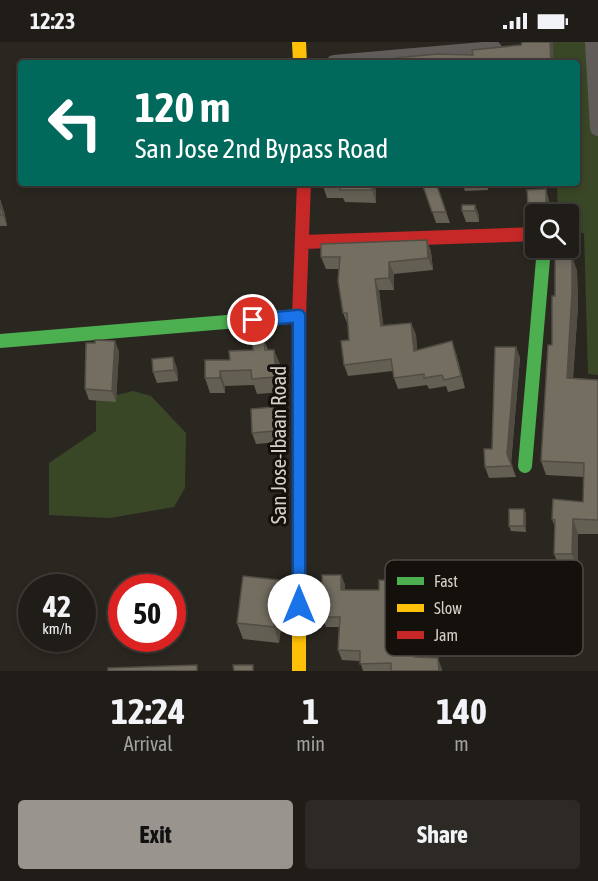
<!DOCTYPE html>
<style>
:root{--surface:#201c18;--page:#2d2925;--text:#f1f3f6;--muted:#a2a1a2;--line:#3d3a37;--accent:#99958e}
body{margin:0;font-family:"Asap Condensed",sans-serif;background:var(--page);color:var(--text);height:100vh;display:flex;flex-direction:column;font-size:22px;white-space:nowrap}
*{box-sizing:border-box;margin:0}
p{font-size:20px;color:var(--muted)}
.icon{flex:none;width:33px;height:33px;fill:none;stroke:currentColor;stroke-width:2;stroke-linecap:round;stroke-linejoin:round}
.map{position:relative;height:629px;overflow:hidden}
.drawer{display:flex;flex-direction:column;background:var(--surface);flex:1}
.drawer>*{flex:none}
.banner{position:absolute;left:18px;top:18px;width:562px;height:126px;border-radius:6px;box-shadow:0 3px 9px #0003,0 0 0 2px var(--line);background:#00695c;color:#fff;overflow:hidden}
.controls{position:absolute;left:525px;top:162px;display:grid;gap:12px}
.controls a{display:grid;place-items:center;width:54px;height:54px;border-radius:6px;background:var(--surface);box-shadow:0 3px 9px #0003,0 0 0 2px var(--line);font-size:30px}
.speed{position:absolute;left:18px;top:532px;display:flex;gap:12px;font-size:30px;font-weight:700;text-align:center}
.speed>*{display:grid;place-content:center;width:78px;height:78px;border-radius:50%;background:var(--surface);box-shadow:0 3px 9px #0003,0 0 0 2px var(--line);line-height:1}
.speed small{font-size:15px;font-weight:400}
.speed .limit{border:9px solid #d22;background:#fff;color:#111}
.pin{position:absolute;display:grid;place-items:center;width:51px;height:51px;color:#fff;margin:-26px;border:3px solid #fff;border-radius:50%;box-shadow:0 2px 6px #0007}
.me{position:absolute;width:66px;margin:-33px;rotate:0deg;stroke-linejoin:round;filter:drop-shadow(0 0 4px #0008)}
.turn{display:flex;align-items:center;gap:21px;height:126px;padding:0 18px;font-size:27px}
.turn .icon{width:78px;height:78px;stroke-width:2.5}
.turn b{display:block;font-size:42px;line-height:51px}
.eta{display:flex;justify-content:space-evenly;align-items:center;height:102px;text-align:center}
.eta b{font-size:36px;font-weight:700;line-height:42px}
.action{display:flex;gap:12px;margin-top:auto;padding:12px 18px}
.action a{flex:1;height:69px;border-radius:6px;background:var(--accent);color:#111;font-size:24px;font-weight:700;line-height:69px;text-align:center}
.action a+a{background:var(--page);color:var(--text)}
.status{display:flex;justify-content:space-between;align-items:center;height:42px;padding:0 30px;background:var(--surface);direction:ltr}
.status svg{height:16px;fill:currentColor}
.map>svg:first-child{display:block}
.green{fill:#3a4726}
.lines{fill:none;stroke-linecap:round;stroke-linejoin:round}
.street{stroke:#605c5a;stroke-width:16}
.fast{stroke:#4caf50;stroke-width:14}
.slow{stroke:#ffc107;stroke-width:14}
.jam{stroke:#c62828;stroke-width:14}
.wall{fill:#645f53}
.shaded-wall{fill:#514d44}
.building{fill:#746e61;stroke:#514d44;stroke-width:1.5}
.route-casing{stroke:#114b97;stroke-width:15}
.route{stroke:#1a73e8;stroke-width:10}
.labels{text-anchor:middle;dominant-baseline:central;stroke-width:6;stroke-linejoin:round;paint-order:stroke}
.street-label{font-size:21px;fill:#d5d1ca;stroke:#14110c}
.key{fill:#14110c;stroke:#4e4b45;stroke-width:1.5}
.key-label{font-size:16px;fill:#d5d1ca}
</style>
<div class="status"><b>12:23</b><svg viewBox="0 0 49 12"><path d="M0 12V9h3v3zM5 12V6h3v6zM10 12V3h3v9zM15 12V0h3v12zM26 1h20v11H26zM47 4h2v5h-2z"/></svg></div>
<div class="map">
<svg width="598" height="629" viewBox="0 0 598 629">
<rect width="100%" height="100%" fill="#2a2620"/>
<path class="green" d="M552,0H598V333L588,332L584,191L569,190L568,172H558L557,141H578V21H553Z
M133,349L151,354L186,391L185,446L174,465L110,476L49,473V421L96,389V358Z"/>
<g class="lines">
<path class="street" d="M593,0L598,86
M334,21L494,7"/>
<path class="fast" d="M0,299L299,274
M525,424L544,206"/>
<path class="slow" d="M299,0L300,21
M299,386V629"/>
<path class="jam" d="M302,200L536,192
M299,386V274L304,141"/>
</g>
<path class="wall" d="M322,141L376,148V161L345,160L343,156H327Z
M419,141H438V147L450,181H436L424,146H421Z
M462,141H488V148L465,149Z
M0,158L4,169L7,184H0Z
M549,158L550,172H536V175H532L528,164Z
M475,163L479,174V180H466L462,169Z
M427,198L431,210L433,228L394,232V248H379L383,283L411,281L416,293L417,308L456,311L465,346L448,350L446,344L429,347L427,343L398,347L394,336L393,329L348,334L344,323L349,298L348,283L343,271L339,227H326L321,215Z
M577,228L578,264L573,336L598,338V492H578V526H560L554,512L555,485L552,477L583,460L584,435L546,433L541,419L552,303L555,254Z
M264,298L268,308L280,322L282,350L257,352L254,343L225,344V351H210L205,336L230,318L253,308Z
M516,305L520,316L511,421L516,435L489,436L485,425L492,407Z
M119,309L116,360L89,358L85,347Z
M177,326L178,339L157,341L153,330Z
M273,365L277,376L279,400L256,402L252,391Z
M524,467L526,472V490L511,489L509,484Z
M341,533L345,543V548H379L450,540L454,550L453,567L442,566L440,597L427,596L425,592L394,591V608H414L417,616L442,627V629H363L360,619L342,618L338,608L339,585H326L322,575Z
M279,538L285,554L279,601L243,597L237,581Z"/>
<path class="shaded-wall" d="M550,0H553L554,21H551Z
M372,141H374L376,148V161L372,148Z
M546,147L549,158L550,172L546,163Z
M0,158L4,169L7,184L3,173Z
M475,163L479,174V180L475,169Z
M427,198L431,210L433,228L428,216Z
M572,214L577,228L578,264L572,350L567,336Z
M389,220L394,232V248L389,236Z
M375,237L379,248L385,295L381,284Z
M411,281L416,293L418,320L414,309Z
M115,299L119,309L116,360L112,349Z
M452,299L456,311L465,346L461,334Z
M516,305L520,316L511,423L507,412Z
M274,308L280,322L282,350L276,335Z
M173,315L177,326L178,339L174,328Z
M220,329L225,344V351L220,336Z
M273,365L277,376L279,400L275,389Z
M524,467L526,472V490L524,484Z
M573,477L578,492V526L572,512Z
M341,533L345,543V558L341,548Z
M279,538L285,554L279,601L274,585Z
M450,540L454,550L453,567L450,556Z
M438,556L442,566L440,597L437,587Z
M390,581L394,591L395,618L391,608Z
M438,616L442,627V629H439Z"/>
<path class="building" d="M522,0H550L551,21H396V16L437,12L473,13L472,8L521,3Z
M323,17L354,18V21H323Z
M241,20H269V21H241Z
M322,141H372V148H340V144L322,143Z
M422,141H436L446,170H432Z
M546,147V163L528,164L527,148Z
M0,158L3,173H0Z
M462,163H475V169H462Z
M427,198L428,216L389,220V236L375,237L381,284L411,281L414,309L452,299L461,334L444,338L442,333L424,336V332L394,336L391,317L344,323L341,299L349,298L347,271H343L338,239L340,215H321V202Z
M555,214H572V250L567,336L598,338V478L573,477L572,512H554L555,478L552,477L553,457L583,460L584,421L541,419L548,303H552V254H555Z
M95,298L115,299L112,349L85,347L86,301H95Z
M264,298L265,308H274L276,335L252,337L251,328L220,329V336H205V318H230L229,309L253,308L252,299Z
M495,305H516L507,412L512,424L485,425L484,407H492Z
M173,315L174,328L153,330L152,317Z
M273,365L275,389L252,391L251,367Z
M509,467H524V484H509Z
M322,533H341V548H379V538L450,540V556H438L437,587L423,586V582L390,581L391,608H414V615L438,616L439,629H391V621L360,622V609L338,608L340,575H322Z
M243,534L279,538L274,585L237,581Z
M197,623V629H108V626Z
M233,623H253V629H234Z"/>
<g class="lines">
<defs>
<path id="route" d="M253,278L299,274V563"/>
</defs>
<use href="#route" class="route-casing"/>
<use href="#route" class="route"/>
</g>
<g class="labels">
<g class="street-label">
<text transform="translate(278 403) rotate(-90)">San Jose-Ibaan Road</text>
</g>
</g>
<rect x="385" y="518" width="198" height="96" rx="9" class="key"/>
<rect x="397" y="535" width="27" height="8" fill="#4caf50"/>
<rect x="397" y="562" width="27" height="8" fill="#ffc107"/>
<rect x="397" y="589" width="27" height="8" fill="#c62828"/>
<g class="key-label">
<text x="434" y="545">Fast</text>
<text x="434" y="572">Slow</text>
<text x="434" y="599">Jam</text>
</g>
</svg>
<div class="controls">
<a><svg class="icon" aria-label="search" viewBox="0 0 24 24"><circle cx="10" cy="10" r="6"/><path d="M15 15l6 6"/></svg></a>
</div>
<div class="speed"><div>42<small>km/h</small></div><div class="limit">50</div></div>
<div class="pin" style="left:253px;top:278px;background:#d93025"><svg class="icon" aria-label="arrive" viewBox="0 0 24 24"><path d="M6 21V4h12l-3 4 3 4H6"/></svg></div>
<svg class="me" style="left:299px;top:563px" viewBox="-20 -20 40 40"><circle r="19" fill="#fff"/><path d="M0-13L10 11 0 6-10 11z" fill="#1a73e8"/></svg>
<div class="banner">
<div class="turn"><svg class="icon" aria-label="left" viewBox="0 0 24 24"><path d="M17 20v-9H6M10 6l-5 5 5 5"/></svg><div><b>120 m</b>San Jose 2nd Bypass Road</div></div>
</div>
</div>
<section class="drawer">
<div class="eta">
<div><b>12:24</b><p>Arrival</p></div>
<div><b>1</b><p>min</p></div>
<div><b>140</b><p>m</p></div>
</div>
<div class="action"><a>Exit</a><a>Share</a></div>
</section>
